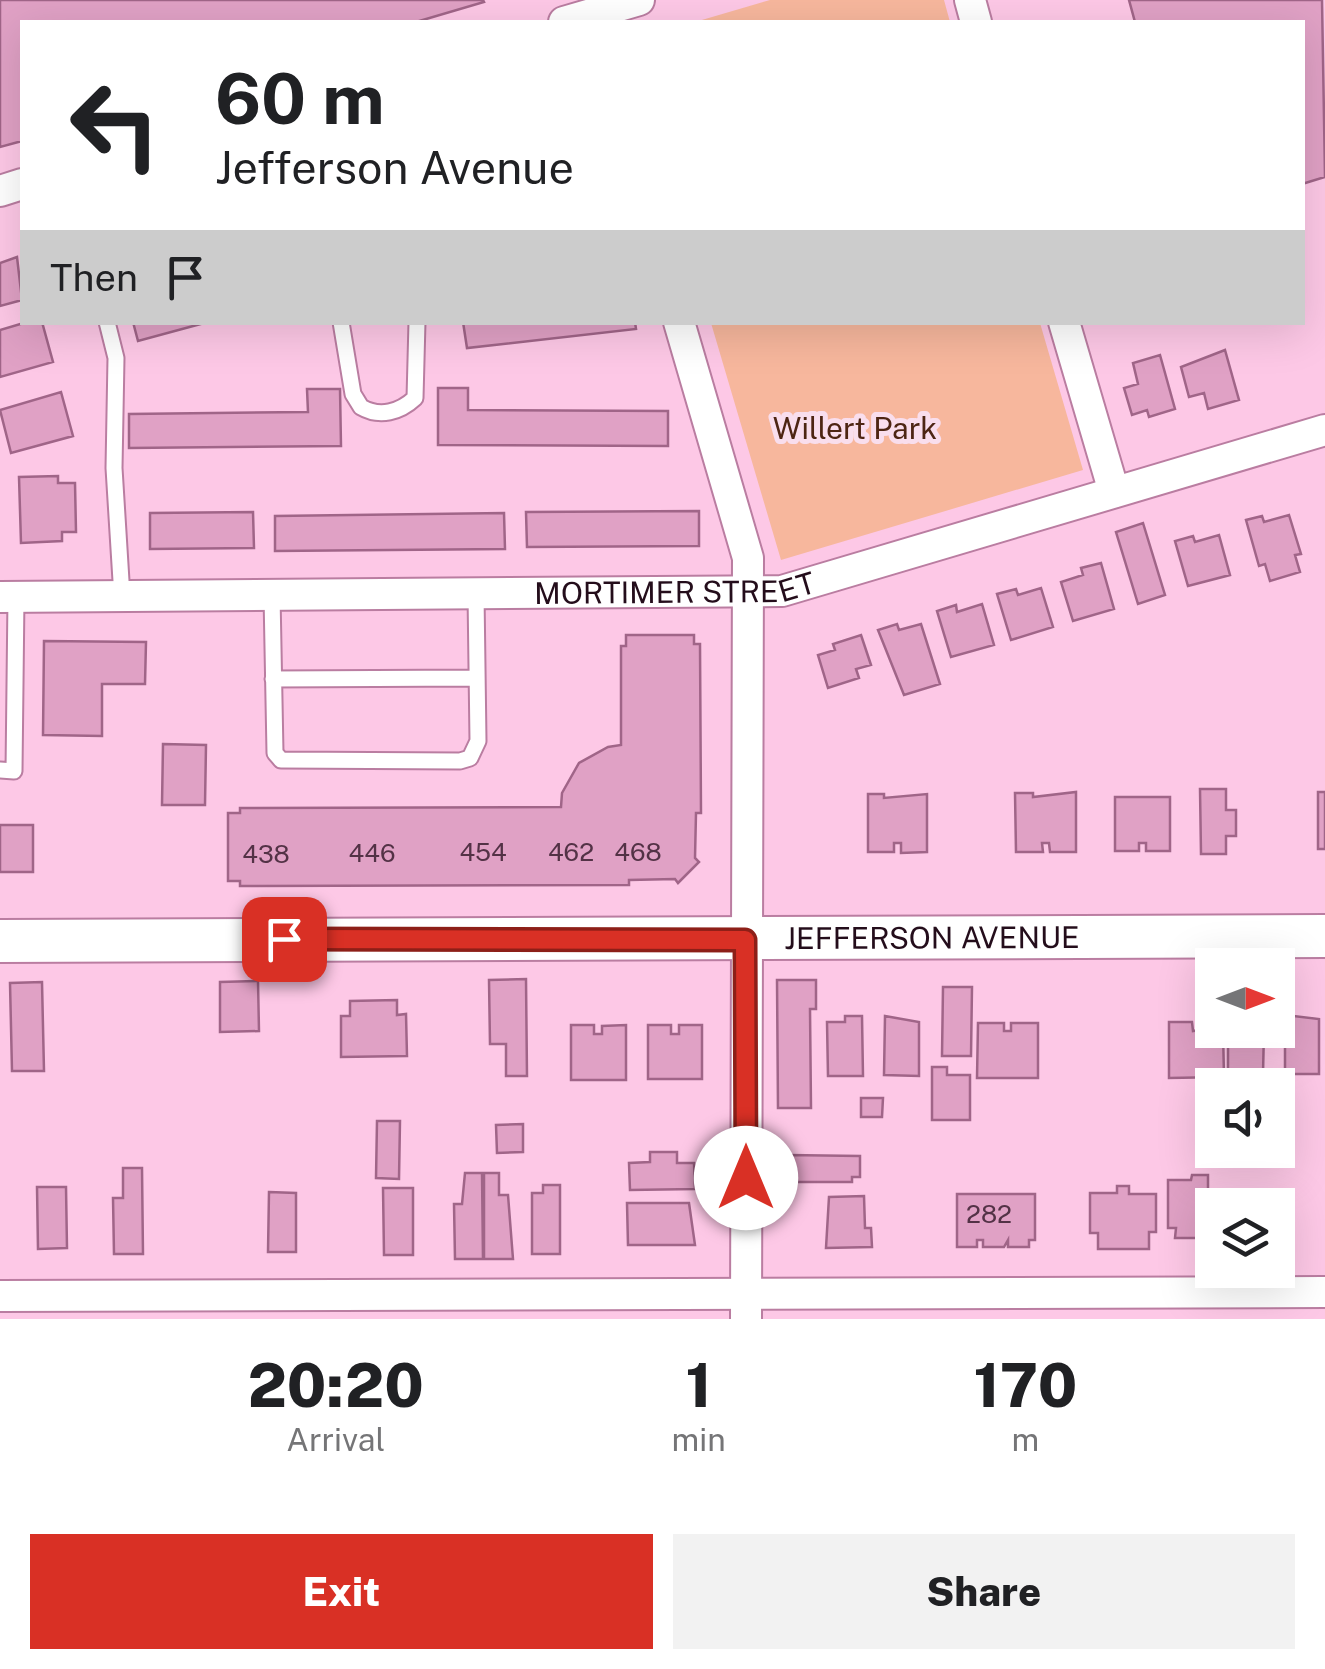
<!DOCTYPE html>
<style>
:root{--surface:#fff;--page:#f2f2f2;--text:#202124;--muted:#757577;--accent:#d93025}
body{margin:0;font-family:"Public Sans",sans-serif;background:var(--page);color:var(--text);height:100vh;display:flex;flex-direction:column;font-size:38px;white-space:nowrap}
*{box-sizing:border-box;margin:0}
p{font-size:32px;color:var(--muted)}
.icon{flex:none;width:55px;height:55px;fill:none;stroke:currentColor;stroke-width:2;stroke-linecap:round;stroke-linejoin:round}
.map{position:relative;height:1319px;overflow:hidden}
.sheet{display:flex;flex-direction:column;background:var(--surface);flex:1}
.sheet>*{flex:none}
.top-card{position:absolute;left:20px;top:20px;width:1285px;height:305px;border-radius:0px;box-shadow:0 10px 40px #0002;background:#fff;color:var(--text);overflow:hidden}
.needle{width:65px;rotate:90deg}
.fabs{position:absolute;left:1195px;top:948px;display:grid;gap:20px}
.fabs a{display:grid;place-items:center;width:100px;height:100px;border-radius:0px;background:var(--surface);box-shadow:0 10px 40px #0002;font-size:50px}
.pin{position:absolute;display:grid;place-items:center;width:85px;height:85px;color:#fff;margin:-42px;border-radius:20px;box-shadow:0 5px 15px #0006}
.me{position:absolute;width:110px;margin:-55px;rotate:0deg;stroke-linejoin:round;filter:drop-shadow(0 0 8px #0008)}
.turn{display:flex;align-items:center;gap:35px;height:210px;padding:0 30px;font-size:45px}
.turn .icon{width:130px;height:130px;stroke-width:2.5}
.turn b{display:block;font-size:70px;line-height:85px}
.then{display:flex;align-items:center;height:95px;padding:0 30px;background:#0003;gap:20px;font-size:38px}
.eta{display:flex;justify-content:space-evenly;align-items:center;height:170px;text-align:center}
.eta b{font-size:60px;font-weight:800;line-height:70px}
.action{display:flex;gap:20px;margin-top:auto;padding:20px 30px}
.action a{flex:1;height:115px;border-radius:0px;background:var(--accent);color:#fff;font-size:40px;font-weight:800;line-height:115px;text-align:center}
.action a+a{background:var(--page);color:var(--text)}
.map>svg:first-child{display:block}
.green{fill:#f7b79d}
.building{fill:#e0a1c5;stroke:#a06588;stroke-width:2.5}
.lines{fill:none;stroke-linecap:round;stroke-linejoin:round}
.lane-casing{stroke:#ba7da1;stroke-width:19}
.street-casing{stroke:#ba7da1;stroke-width:34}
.secondary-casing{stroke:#ba7da1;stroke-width:46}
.lane{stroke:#fff;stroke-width:15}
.street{stroke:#fff;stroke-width:30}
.secondary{stroke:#fff;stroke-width:42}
.route-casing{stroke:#8d1f18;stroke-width:25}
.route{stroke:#d93025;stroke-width:18}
.labels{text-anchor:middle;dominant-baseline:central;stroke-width:10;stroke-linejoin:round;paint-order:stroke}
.number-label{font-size:25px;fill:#533246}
.park-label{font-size:30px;fill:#4d2513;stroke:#f9deed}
.street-label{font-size:30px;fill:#240d1b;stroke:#f9deed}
</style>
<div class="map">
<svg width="1325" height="1319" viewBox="0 0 1325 1319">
<rect width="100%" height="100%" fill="#fdc8e6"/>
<path class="green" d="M770,0H944L950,22H695Z
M711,323H1040L1083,470L781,560Z"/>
<path class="building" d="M0,0H483L484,2L416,22H22V141L0,147Z
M1129,0H1322L1325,177L1302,184V22H1135Z
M17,257L22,300L0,306V263Z
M27,322H42L53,362L0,377V330Z
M133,322H208L138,341Z
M463,322H635L636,329L467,348Z
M1225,350L1239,400L1208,409L1204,393L1189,397L1181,367Z
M1160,355L1175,409L1149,417L1147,410L1132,415L1124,388L1138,384L1133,363Z
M438,388H468V410L668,411V446L438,445Z
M307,389H340L341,446L129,448V414L308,412Z
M61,392L73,436L11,453L0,410Z
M58,476V483H75L76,532H62V541L21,543L19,477Z
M699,511V546L527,547L526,512Z
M253,512L254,548L150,549V513Z
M504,513L505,549L275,551V516Z
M1289,515L1301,554L1295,555L1300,572L1270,581L1265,564L1259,566L1246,520L1262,516L1264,522Z
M1143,523L1165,595L1138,604L1116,532Z
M1219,535L1230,575L1188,586L1175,541L1193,536L1195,542Z
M1101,563L1114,609L1073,621L1061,582L1083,575L1081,568Z
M1041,588L1053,627L1011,640L997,594L1016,589L1018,595Z
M982,604L994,645L951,657L937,611L956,605L957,612Z
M897,624L899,630L921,624L940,684L904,695L878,630Z
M626,635H694V644H700L701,813H696L695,858L699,862L678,883L675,879L629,880V885L240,886V881H228V813H240V808L561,807L562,793L579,763L608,747L621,745V646H626Z
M861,635L871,665L856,669L859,678L828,688L818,655L835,650L833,644Z
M44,641L146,642L145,684H102V736L43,735Z
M163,744L206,745L205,805H162Z
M1200,789H1226V810H1236V836H1226V854H1201Z
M1076,792V852H1050L1049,843H1042L1043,852H1016L1015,793H1033V797Z
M1318,792H1325V849H1318Z
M868,794H884V798L927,794V852L901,853V843H894V852H868Z
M1115,797H1170V851H1146V843H1139V851H1115Z
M0,825H33V872H0Z
M526,979L527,1076H506V1044H490L489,980Z
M777,980H816V1009H810L811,1108H778Z
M258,981L259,1031L220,1032V982Z
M42,982L44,1071H12L10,983Z
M943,987H972L971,1056H942Z
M397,1000V1015L406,1014L407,1056L341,1057V1016H350V1001Z
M1285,1015L1319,1019V1074H1285Z
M845,1016H862L863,1076H828L827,1022H845Z
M885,1016L919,1022V1076L884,1075Z
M1169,1022H1192L1193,1031L1200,1030V1022H1212V1030H1223L1224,1077L1169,1078Z
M978,1023H1004V1031H1011V1023H1038V1078H977Z
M571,1025H594V1034H602V1026L626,1025V1080H571Z
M648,1025H671V1034H679V1025H702V1079H648Z
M1228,1030H1264L1263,1074H1228Z
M932,1067H947V1075H970V1120H932Z
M861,1098H883L882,1117H861Z
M377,1121H400L399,1179L376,1178Z
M523,1124V1152L497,1153L496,1125Z
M650,1152H677V1163H694L695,1189L630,1190L629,1163L650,1162Z
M787,1155L860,1156V1177H852V1182H787Z
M123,1168H142L143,1254H114L113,1198H123Z
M465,1173H482L483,1259H455L454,1204H462Z
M484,1173H499V1195H508L513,1259H484Z
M1192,1175H1208V1228H1200V1238H1175L1176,1228H1168V1180H1191Z
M543,1185H560V1254H532V1193H543Z
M1117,1186H1129V1194H1156V1232H1149V1249H1098V1233H1090V1193H1117Z
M37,1187H66L67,1248L38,1249Z
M383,1188H413V1255H384Z
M1257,1191H1277V1205H1257Z
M269,1192L296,1193V1252H268Z
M957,1194H1035V1240H1029V1247H1008V1240L1004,1247H983V1240H977V1247H957Z
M864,1196L865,1228H871L872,1247L826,1248L829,1197Z
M627,1203H689L695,1245H628Z"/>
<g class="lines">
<defs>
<path id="lane" d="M107,322L116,358L114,468L122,597
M341,322L353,394L361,407C380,418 400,412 415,398L417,322
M272,595L275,753L281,760L460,761L470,758L478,741L476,594
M273,679L477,678
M0,770L14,771L16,597"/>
<g id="street">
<path d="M970,0L976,22"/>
<path d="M564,22L639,0"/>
<path d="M0,191L22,184"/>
<path d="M679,322L748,558L746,1319"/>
<path d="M1064,322L1114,492"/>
<path id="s1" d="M0,597L782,591L1325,430"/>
<path d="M0,1296L1325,1292"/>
</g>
<g id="secondary">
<path id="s2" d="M0,941L1325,936"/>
</g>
</defs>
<use href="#lane" class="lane-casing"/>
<use href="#street" class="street-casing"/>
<use href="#secondary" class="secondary-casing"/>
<use href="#lane" class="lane"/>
<use href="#street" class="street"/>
<use href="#secondary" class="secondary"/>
</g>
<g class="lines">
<defs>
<path id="route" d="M284,939L745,940L746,1178"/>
</defs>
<use href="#route" class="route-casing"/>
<use href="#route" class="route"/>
</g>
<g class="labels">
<g class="number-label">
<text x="483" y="852">454</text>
<text x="571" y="852">462</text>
<text x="638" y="852">468</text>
<text x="372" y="853">446</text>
<text x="266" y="854">438</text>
<text x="989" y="1214">282</text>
</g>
<g class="park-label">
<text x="855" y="428">Willert Park</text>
</g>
<g class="street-label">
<text stroke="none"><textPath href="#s1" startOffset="675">MORTIMER STREET</textPath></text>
<text stroke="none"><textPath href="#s2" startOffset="932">JEFFERSON AVENUE</textPath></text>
</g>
</g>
</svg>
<div class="fabs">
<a><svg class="needle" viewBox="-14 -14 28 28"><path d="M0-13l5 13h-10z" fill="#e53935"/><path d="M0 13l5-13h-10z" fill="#757577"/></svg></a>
<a><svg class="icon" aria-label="sound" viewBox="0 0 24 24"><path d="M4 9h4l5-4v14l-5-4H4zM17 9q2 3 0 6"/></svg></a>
<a><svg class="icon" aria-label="layers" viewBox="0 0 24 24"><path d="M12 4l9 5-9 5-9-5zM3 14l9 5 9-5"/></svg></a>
</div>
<div class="pin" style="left:284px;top:939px;background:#d93025"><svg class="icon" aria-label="arrive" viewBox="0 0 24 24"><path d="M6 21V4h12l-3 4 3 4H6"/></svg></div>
<svg class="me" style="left:746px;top:1178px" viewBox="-20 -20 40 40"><circle r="19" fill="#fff"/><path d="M0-13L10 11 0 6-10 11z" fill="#d93025"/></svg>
<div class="top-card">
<div class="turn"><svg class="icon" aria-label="left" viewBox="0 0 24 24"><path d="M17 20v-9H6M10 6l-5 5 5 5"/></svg><div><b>60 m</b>Jefferson Avenue</div></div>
<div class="then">Then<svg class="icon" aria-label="arrive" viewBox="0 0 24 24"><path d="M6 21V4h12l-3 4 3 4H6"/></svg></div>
</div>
</div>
<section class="sheet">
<div class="eta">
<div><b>20:20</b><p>Arrival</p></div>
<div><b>1</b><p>min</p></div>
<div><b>170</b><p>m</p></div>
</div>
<div class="action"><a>Exit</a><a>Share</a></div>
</section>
